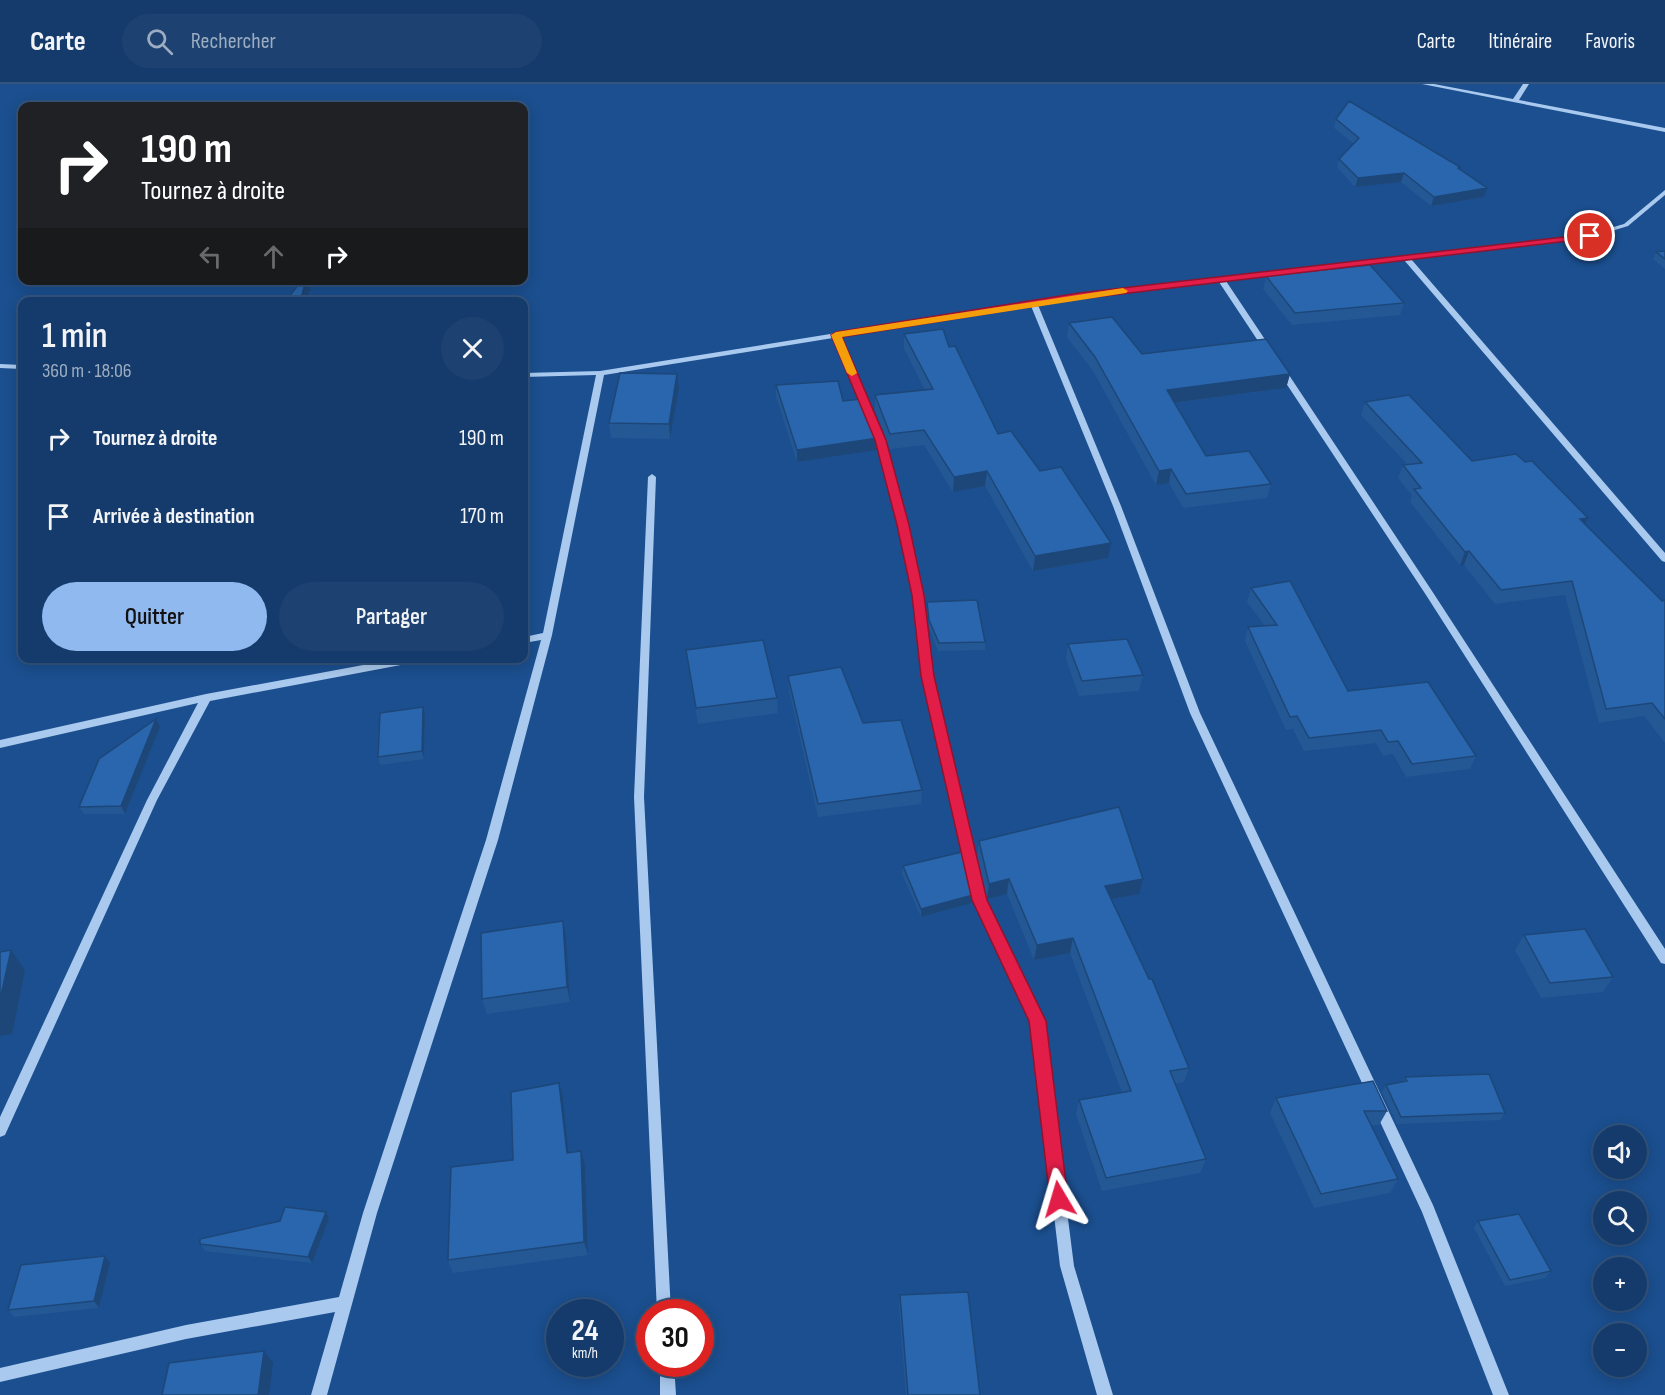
<!DOCTYPE html>
<html lang="fr">
<meta charset="utf-8">
<style>
:root{--surface:#143b6b;--page:#1d4271;--text:#f1f3f6;--muted:#9dadc1;--line:#33557e;--accent:#90b9f0}
body{margin:0;font-family:"Sofia Sans Condensed",sans-serif;background:var(--page);color:var(--text);height:100vh;display:flex;flex-direction:column;font-size:22px;white-space:nowrap}
*{box-sizing:border-box;margin:0}
p{font-size:20px;color:var(--muted)}
.icon{flex:none;width:33px;height:33px;fill:none;stroke:currentColor;stroke-width:2;stroke-linecap:round;stroke-linejoin:round}
.map{position:relative;flex:1;overflow:hidden}
.side{position:absolute;left:18px;top:213px;width:510px;height:366px;display:flex;flex-direction:column;background:var(--surface);border-radius:12px;box-shadow:0 3px 15px #0003,0 0 0 2px var(--line)}
.side>*{flex:none}
.banner{position:absolute;left:18px;top:18px;width:510px;height:183px;border-radius:12px;box-shadow:0 3px 15px #0003,0 0 0 2px var(--line);background:#202124;color:#fff;overflow:hidden}
.buttons{position:absolute;left:1593px;top:1041px;display:grid;gap:12px}
.buttons a{display:grid;place-items:center;width:54px;height:54px;border-radius:50%;background:var(--surface);box-shadow:0 3px 15px #0003,0 0 0 2px var(--line);font-size:30px}
.speed{position:absolute;left:546px;top:1215px;display:flex;gap:12px;font-size:30px;font-weight:700;text-align:center}
.speed>*{display:grid;place-content:center;width:78px;height:78px;border-radius:50%;background:var(--surface);box-shadow:0 3px 15px #0003,0 0 0 2px var(--line);line-height:1}
.speed small{font-size:15px;font-weight:400}
.speed .limit{border:9px solid #d22;background:#fff;color:#111}
.pin{position:absolute;display:grid;place-items:center;width:51px;height:51px;color:#fff;margin:-26px;border:3px solid #fff;border-radius:50%;box-shadow:0 2px 6px #0007}
.me{position:absolute;width:66px;margin:-33px;rotate:353deg;stroke-linejoin:round;filter:drop-shadow(0 0 4px #0008)}
.turn{display:flex;align-items:center;gap:21px;height:126px;padding:0 24px;font-size:27px}
.turn .icon{width:78px;height:78px;stroke-width:2.5}
.turn b{display:block;font-size:42px;line-height:51px}
.lanes{display:flex;align-items:center;height:57px;padding:0 24px;background:#0003;justify-content:center;gap:30px;direction:ltr}
.lanes .off{opacity:.35}
.round{display:grid;place-items:center;flex:none;width:63px;height:63px;border-radius:32px;background:var(--page)}
.head{display:flex;align-items:center;justify-content:space-between;height:102px;padding:0 24px}
h1{font-size:36px;font-weight:600;line-height:45px}
.primary-button{display:flex;gap:12px;margin-top:auto;padding:12px 24px}
.primary-button a{flex:1;height:69px;border-radius:36px;background:var(--accent);color:#111;font-size:24px;font-weight:600;line-height:69px;text-align:center}
.primary-button a+a{background:var(--page);color:var(--text)}
ul{padding:0;list-style:none}
li{display:flex;align-items:center;gap:18px;height:78px;padding:0 24px}
li div{flex:1}
li b{display:block;font-size:22px}
li em{font-style:normal}
header{display:flex;align-items:center;gap:36px;box-sizing:border-box;height:84px;padding:0 30px;background:var(--surface);border-bottom:2px solid var(--line)}
header strong{font-size:28px}
nav{display:flex;gap:33px;margin-inline-start:auto;font-size:21px}
.search{width:420px;height:54px;background:var(--page);display:flex;align-items:center;gap:15px;box-sizing:border-box;padding:0 21px;border-radius:33px;color:var(--muted);font-size:22px}
.map>svg:first-child{display:block}
.lines{fill:none;stroke-linecap:round;stroke-linejoin:round}
.minor{fill:#a9c9ee;fill-rule:evenodd}
.wall{fill:#245895}
.shaded-wall{fill:#1d4779}
.building{fill:#2a66ad;stroke:#1d4779;stroke-width:1.5}
.route{fill:#e11d48;stroke:#92132f;stroke-width:1.5}
.slow{fill:#f59e0b}
</style>
<header>
<strong>Carte</strong>
<div class="search"><svg class="icon" aria-label="search" viewBox="0 0 24 24"><circle cx="10" cy="10" r="6"/><path d="M15 15l6 6"/></svg>Rechercher</div>
<nav><a>Carte</a><a>Itinéraire</a><a>Favoris</a></nav>
</header>
<div class="map">
<svg width="1665" height="1311" viewBox="0 0 1665 1311">
<rect width="100%" height="100%" fill="#1b4f8f"/>
<g class="lines">
<path class="minor" d="M1422,0H1434L1513,15L1523,0H1529L1519,16L1665,44V48Z
M1665,106V111L1628,142L1592,153L1411,175L1665,469V478L1662,477L1404,176L1226,197L1272,266L1268,268L1264,266L1219,198L1079,214L1038,221L1121,422L1200,629L1433,1121L1509,1311H1493L1422,1128L1190,629L1113,422L1031,222L841,253L885,356L907,441L923,511L932,592L985,816L1043,937L1074,1182L1113,1311H1097L1060,1182L1031,937L973,816L922,592L913,511L899,441L877,356L833,254L604,291L552,551L498,756L377,1129L327,1311H311L335,1228L186,1255L0,1298V1284L186,1241L339,1213L363,1129L486,756L541,556L524,559V553L543,549L596,291L524,293V289L600,287L1079,210L1589,150L1624,140Z
M0,280L22,281V285L0,284Z
M1277,282H1283L1432,507L1665,865V880L1661,879L1426,511L1276,284Z
M652,390L656,393L644,713L671,1228H657L634,713L648,393Z
M401,574H427L422,577L210,617L157,716L5,1051L0,1053V1033L147,716L198,619L0,664V656L206,610Z
M660,1280H674L676,1311H660Z"/>
</g>
<path class="wall" d="M1336,35L1460,83V85L1487,104L1484,113L1431,122L1401,98L1355,103L1337,83L1339,75L1354,60L1334,44Z
M1665,167V185L1653,175L1656,168Z
M1266,192L1404,219L1400,231L1292,241L1263,205Z
M1069,239L1142,270L1290,290L1286,304L1174,319L1206,372L1271,400L1267,414L1183,424L1169,399L1156,401L1093,287L1067,253Z
M904,250L949,263L998,350L1040,387L1108,474L1033,487L985,402L953,408L924,361L890,365L875,326V311L925,306L904,264Z
M776,301L843,317L878,354L877,366L797,378L776,312Z
M679,305L670,355L611,354L609,339Z
M1365,318L1472,377L1525,378L1588,434L1585,440L1662,517L1665,516V659L1644,632L1599,639L1565,511L1495,520L1464,481H1460L1410,418L1412,411L1398,394L1403,381L1407,380L1361,331Z
M1251,504L1348,607L1476,672L1470,685L1406,693L1393,670L1383,672L1376,659L1304,667L1293,645L1286,646L1245,557L1248,543L1265,542L1247,518Z
M927,518L985,558V566L938,567L929,544L927,526Z
M1068,560L1143,591L1139,607L1079,612L1066,575Z
M686,566L777,614L778,629L698,640L688,581Z
M788,592L863,639L922,706L921,720L818,733L789,606Z
M423,623L425,631L424,675L380,681L378,673Z
M160,643L125,730H84L79,723Z
M979,757L1139,810L1111,815L1189,984L1184,998L1175,1000L1206,1075L1200,1089L1102,1107L1076,1030L1079,1016L1122,1009L1070,869L1034,876L1007,810L987,815L977,772Z
M903,782L973,811L972,819L921,833L902,790Z
M563,837L566,852L570,918L487,930L482,915Z
M1524,851L1613,893L1603,908L1541,914L1515,866Z
M1405,993L1505,1029L1500,1036L1397,1040L1382,1008L1386,1001L1403,998Z
M563,1013L569,1069L585,1081L588,1171L453,1189L448,1176L513,1076Z
M1276,1014L1387,1027L1379,1041H1371L1398,1095L1390,1109L1314,1124L1270,1029Z
M329,1135L312,1179L205,1167L200,1160L280,1137Z
M1478,1137L1551,1187L1545,1194L1505,1202L1474,1144Z
M105,1172L110,1179L99,1224L14,1233L8,1226Z
M900,1211L980,1311H906L899,1223Z"/>
<path class="shaded-wall" d="M1404,89L1401,98L1355,103L1358,94Z
M1487,104L1484,113L1431,122L1434,113Z
M306,196H307L310,205L306,218H300Z
M677,290L679,305L670,355L669,340Z
M1290,290L1286,304L1164,320L1167,306Z
M878,354L877,366L797,378V366Z
M1171,385L1169,399L1156,401L1159,387Z
M987,387L985,402L953,408L954,393Z
M1588,434L1582,447L1580,435Z
M1111,459L1108,474L1033,487L1035,472Z
M1469,467L1464,481H1460L1465,468Z
M423,623L425,631L424,675L422,667Z
M156,635L160,643L125,730L121,722Z
M1009,795L1007,810L987,815L989,800Z
M1143,795L1139,810L1101,817L1105,802Z
M973,811L972,819L921,833V825Z
M563,837L566,852L570,918L567,903Z
M1073,854L1070,869L1034,876L1037,861Z
M11,866L25,886L12,950L0,952V916Z
M559,999L563,1013L570,1082L567,1069Z
M581,1067L585,1081L588,1171L584,1158Z
M326,1128L329,1135L312,1179L308,1173Z
M105,1172L110,1179L99,1224L94,1217Z
M264,1267L273,1279L269,1311H258Z"/>
<path class="building" d="M1349,17L1460,83L1458,84L1487,104L1434,113L1404,89L1358,94L1339,75L1359,54L1336,35Z
M1665,167V175L1656,168Z
M1370,181L1404,219L1295,229L1266,192Z
M302,196H306L300,218H285Z
M1112,233L1142,270L1266,255L1290,290L1167,306L1206,372L1249,367L1271,400L1186,410L1171,385L1159,387L1095,273L1069,239Z
M943,245L949,263L955,262L998,350L1011,347L1040,387L1061,383L1111,459L1035,472L987,387L954,393L924,346L890,350L875,311L933,305L904,250Z
M620,289L677,290L669,340L609,339Z
M838,297L843,317L862,315L878,354L797,366L776,301Z
M1409,311L1472,377L1516,370L1525,378L1532,377L1588,434L1580,435L1662,517L1665,516V635L1652,619L1606,625L1572,497L1501,506L1469,467L1465,468L1414,405L1421,404L1403,381L1422,379L1365,318Z
M1290,497L1348,607L1428,598L1476,672L1412,680L1398,657L1388,658L1381,646L1309,654L1297,632L1290,633L1248,543L1277,541L1251,504Z
M977,516L985,558L939,559L929,536L927,518Z
M1127,555L1143,591L1082,597L1068,560Z
M763,556L777,614L696,624L686,566Z
M841,583L863,639L901,636L922,706L818,720L788,592Z
M423,623L422,667L378,673L380,629Z
M156,635L121,722L79,723L99,675Z
M1119,723L1143,795L1105,802L1149,895H1152L1189,984L1170,987L1206,1075L1106,1094L1079,1016L1131,1007L1073,854L1037,861L1009,795L989,800L979,757Z
M962,768L973,811L921,825L903,782Z
M563,837L567,903L482,915L481,849Z
M1585,845L1613,893L1550,899L1524,851Z
M11,866L0,916V868Z
M1489,990L1505,1029L1401,1033L1386,1001L1407,997L1405,993Z
M1373,997L1387,1027H1364L1398,1095L1321,1110L1276,1014Z
M559,999L567,1069L581,1067L584,1158L448,1176L451,1083L513,1076L511,1008Z
M285,1123L326,1128L308,1173L200,1160V1155L280,1137Z
M1519,1130L1551,1187L1510,1196L1478,1137Z
M105,1172L94,1217L8,1226L21,1181Z
M968,1208L980,1311H908L900,1211Z
M264,1267L258,1311H162L169,1279Z"/>
<path class="route" d="M1590,150L1595,152L1593,154L1079,215L842,253L886,356L909,441L924,511L934,592L987,816L1046,937L1068,1115L1065,1121L1059,1123L1053,1121L1050,1115L1029,937L972,816L921,592L912,511L897,441L875,356L831,251L836,248L1079,209Z"/>
<path class="slow" d="M1123,204L1128,207L1126,209L842,253L857,289L852,292L847,289L831,251L836,248Z"/>
</svg>
<div class="buttons">
<a><svg class="icon" aria-label="sound" viewBox="0 0 24 24"><path d="M4 9h4l5-4v14l-5-4H4zM17 9q2 3 0 6"/></svg></a>
<a><svg class="icon" aria-label="search" viewBox="0 0 24 24"><circle cx="10" cy="10" r="6"/><path d="M15 15l6 6"/></svg></a>
<a>+</a>
<a>−</a>
</div>
<div class="speed"><div>24<small>km/h</small></div><div class="limit">30</div></div>
<div class="pin" style="left:1590px;top:152px;background:#d93025"><svg class="icon" aria-label="arrive" viewBox="0 0 24 24"><path d="M6 21V4h12l-3 4 3 4H6"/></svg></div>
<svg class="me" style="left:1059px;top:1115px" viewBox="-20 -20 40 40"><path d="M0-17L14 15 0 8-14 15z" fill="#e11d48" stroke="#fff" stroke-width="4"/></svg>
<div class="banner">
<div class="turn"><svg class="icon" aria-label="right" viewBox="0 0 24 24"><path d="M7 20v-9h11M14 6l5 5-5 5"/></svg><div><b>190 m</b>Tournez à droite</div></div>
<div class="lanes"><svg class="icon off" aria-label="left" viewBox="0 0 24 24"><path d="M17 20v-9H6M10 6l-5 5 5 5"/></svg><svg class="icon off" aria-label="ahead" viewBox="0 0 24 24"><path d="M12 20V5M6 11l6-6 6 6"/></svg><svg class="icon" aria-label="right" viewBox="0 0 24 24"><path d="M7 20v-9h11M14 6l5 5-5 5"/></svg></div>
</div>
<section class="side">
<div class="head"><div><h1>1 min</h1><p>360 m · 18:06</p></div><a class="round"><svg class="icon" aria-label="close" viewBox="0 0 24 24"><path d="M6 6l12 12M18 6L6 18"/></svg></a></div>
<ul>
<li><svg class="icon" aria-label="right" viewBox="0 0 24 24"><path d="M7 20v-9h11M14 6l5 5-5 5"/></svg><div><b>Tournez à droite</b></div><em>190 m</em></li>
<li><svg class="icon" aria-label="arrive" viewBox="0 0 24 24"><path d="M6 21V4h12l-3 4 3 4H6"/></svg><div><b>Arrivée à destination</b></div><em>170 m</em></li>
</ul>
<div class="primary-button"><a>Quitter</a><a>Partager</a></div>
</section>
</div>
